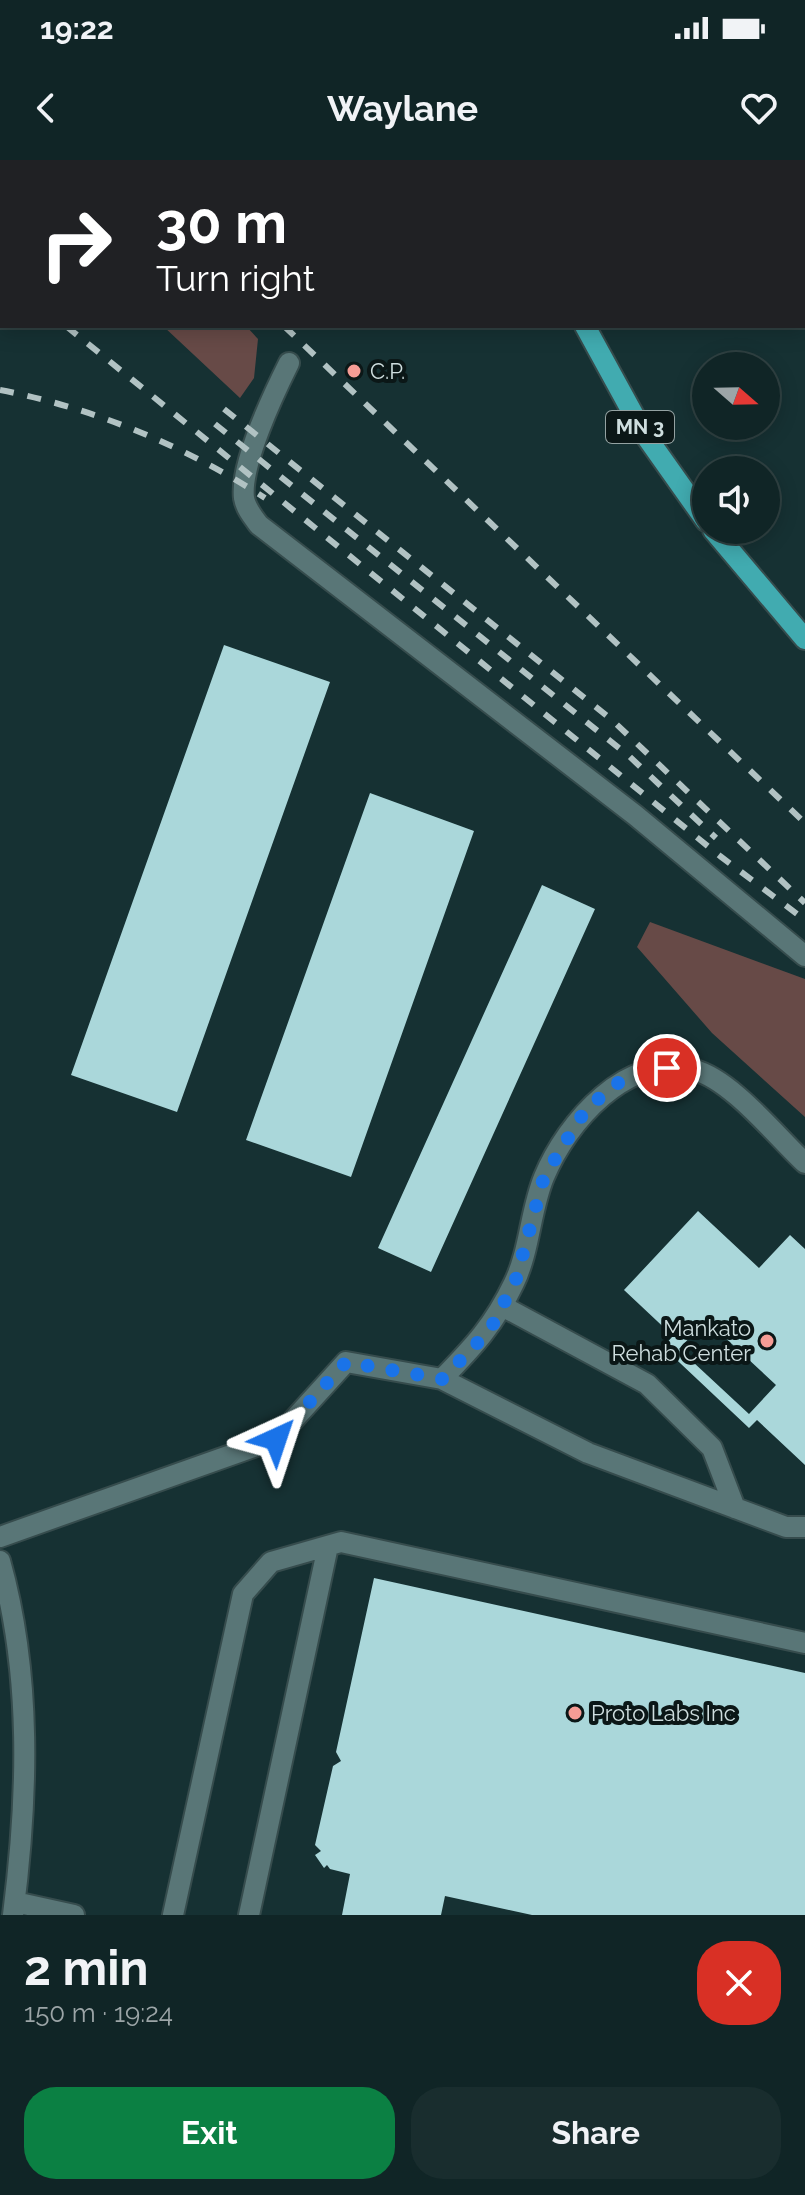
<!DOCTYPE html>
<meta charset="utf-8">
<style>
:root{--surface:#102526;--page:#192d2e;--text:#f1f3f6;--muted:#9ca5a7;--line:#304243;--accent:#0b8043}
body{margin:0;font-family:Raleway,sans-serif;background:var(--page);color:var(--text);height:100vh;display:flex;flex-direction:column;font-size:30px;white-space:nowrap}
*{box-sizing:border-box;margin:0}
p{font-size:26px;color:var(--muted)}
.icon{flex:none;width:44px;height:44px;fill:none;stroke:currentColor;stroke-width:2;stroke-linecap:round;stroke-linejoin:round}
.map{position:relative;height:1755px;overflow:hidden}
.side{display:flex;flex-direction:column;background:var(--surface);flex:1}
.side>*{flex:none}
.banner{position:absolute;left:0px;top:0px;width:806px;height:168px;box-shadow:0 4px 20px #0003,0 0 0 2px var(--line);background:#202124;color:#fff;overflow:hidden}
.needle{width:52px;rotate:110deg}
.fabs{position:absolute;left:692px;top:192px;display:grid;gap:16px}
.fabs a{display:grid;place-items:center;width:88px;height:88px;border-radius:50%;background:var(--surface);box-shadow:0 4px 20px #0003,0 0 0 2px var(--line);font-size:40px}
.pin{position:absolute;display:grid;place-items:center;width:68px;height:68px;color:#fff;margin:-34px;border:4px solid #fff;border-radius:50%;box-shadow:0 2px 8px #0007}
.me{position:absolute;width:88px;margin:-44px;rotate:42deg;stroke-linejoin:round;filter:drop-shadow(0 0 6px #0008)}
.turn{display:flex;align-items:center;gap:28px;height:168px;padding:0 24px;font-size:36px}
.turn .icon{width:104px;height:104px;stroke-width:2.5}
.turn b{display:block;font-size:56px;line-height:68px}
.round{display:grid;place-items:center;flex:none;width:84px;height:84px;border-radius:32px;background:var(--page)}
.overview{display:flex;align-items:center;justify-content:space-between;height:136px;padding:0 24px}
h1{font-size:48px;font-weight:700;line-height:60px}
.cta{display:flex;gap:16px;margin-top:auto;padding:16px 24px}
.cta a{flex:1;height:92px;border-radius:32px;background:var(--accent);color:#fff;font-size:32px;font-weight:700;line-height:92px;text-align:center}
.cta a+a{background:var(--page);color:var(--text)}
.status{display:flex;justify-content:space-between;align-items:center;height:56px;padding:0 40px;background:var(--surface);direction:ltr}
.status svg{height:22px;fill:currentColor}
header{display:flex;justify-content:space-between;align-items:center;height:104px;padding:0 24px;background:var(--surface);font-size:36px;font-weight:700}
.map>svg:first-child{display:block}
.green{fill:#674a47}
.building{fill:#aad7da;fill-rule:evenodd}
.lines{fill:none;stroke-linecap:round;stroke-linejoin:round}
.minor-casing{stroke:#364c4d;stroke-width:24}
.major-casing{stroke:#364c4d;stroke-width:24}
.minor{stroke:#597677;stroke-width:20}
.major{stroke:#41abb0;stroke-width:20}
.rail{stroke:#b1c2c3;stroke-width:6;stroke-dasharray:14 14;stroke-linecap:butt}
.route{stroke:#1a73e8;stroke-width:14;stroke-dasharray:0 25.2}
.poi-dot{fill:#f59c95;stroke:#0b1717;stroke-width:3}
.labels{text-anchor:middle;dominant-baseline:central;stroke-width:8;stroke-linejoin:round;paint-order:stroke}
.shield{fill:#0b1717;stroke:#94a2a2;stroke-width:2}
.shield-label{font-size:20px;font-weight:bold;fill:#ceddde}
.poi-label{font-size:22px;fill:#ceddde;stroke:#0b1717;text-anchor:start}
</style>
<div class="status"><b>19:22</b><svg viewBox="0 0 49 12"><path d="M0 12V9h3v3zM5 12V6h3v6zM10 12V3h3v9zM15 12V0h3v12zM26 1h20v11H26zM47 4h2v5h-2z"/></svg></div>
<header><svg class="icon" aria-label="back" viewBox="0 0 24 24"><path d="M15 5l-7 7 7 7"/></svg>Waylane<svg class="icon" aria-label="heart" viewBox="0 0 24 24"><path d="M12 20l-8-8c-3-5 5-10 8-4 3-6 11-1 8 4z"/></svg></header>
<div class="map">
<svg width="805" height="1755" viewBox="0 0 805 1755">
<rect width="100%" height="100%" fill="#163133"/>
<path class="green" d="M163,166H246L258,179L254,218L240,238Z
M650,762L805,819V957L712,873L637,787Z"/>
<path class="building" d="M224,485L330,522L177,952L71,915Z
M370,633L474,671L351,1017L246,980Z
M542,725L595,749L431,1112L378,1088Z
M698,1051L759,1108L790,1075L805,1089V1305L757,1260L749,1268L663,1187L673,1176L624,1130ZM706,1160L776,1225L749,1254L679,1189Z
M374,1418L805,1513V1755H532L445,1736L441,1755H342L350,1714L330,1709L327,1705L324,1708L315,1695L321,1691L315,1685L333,1606L341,1601L336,1592Z"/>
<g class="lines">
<defs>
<path id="minor" d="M726,0L727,2
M804,141L805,143
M289,203C274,233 240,305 244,338C246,349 253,357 259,365L635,655L805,796
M502,1146L647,1224L712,1288L735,1348
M442,1219C474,1186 494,1165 514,1123C530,1090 530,1051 544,1017C567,962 627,892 694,910C731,919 777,977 805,1003
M0,1377L276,1279L346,1202L442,1219L588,1293L786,1367H805
M0,1401C32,1515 28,1638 13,1755
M15,1742L74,1755
M173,1755L243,1434L271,1402L341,1382L805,1483
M249,1755L328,1386"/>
<path id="major" d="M514,0V2
M585,166L643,272L706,361
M713,370L805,479"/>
</defs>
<use href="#minor" class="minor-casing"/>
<use href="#major" class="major-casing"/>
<use href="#minor" class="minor"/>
<use href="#major" class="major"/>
<path class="rail" d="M114,0L116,2
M0,113L2,115
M66,166L720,696L805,760
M284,166L805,663
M0,230C94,248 185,286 265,338
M224,249L612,560L805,743
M215,264L629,596L716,678"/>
</g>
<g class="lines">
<path class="route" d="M276,1279L346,1202L442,1219L490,1170L516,1119L544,1017L586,949L623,919L667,908"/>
</g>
<g class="poi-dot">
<circle cx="354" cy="211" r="8"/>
<circle cx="767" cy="1181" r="8"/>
<circle cx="575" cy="1553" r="8"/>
</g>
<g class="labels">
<rect class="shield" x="606" y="251" width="68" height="32" rx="6"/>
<g class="shield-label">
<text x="640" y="267">MN 3</text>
</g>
<g class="poi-label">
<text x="370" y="211">C.P.</text>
<text x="751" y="1168" text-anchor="end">Mankato<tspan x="751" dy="25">Rehab Center</tspan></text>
<text x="591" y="1553">Proto Labs Inc</text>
</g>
</g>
</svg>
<div class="fabs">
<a><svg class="needle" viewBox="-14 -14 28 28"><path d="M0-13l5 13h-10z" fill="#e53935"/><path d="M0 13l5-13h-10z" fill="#9ca5a7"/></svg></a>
<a><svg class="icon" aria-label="sound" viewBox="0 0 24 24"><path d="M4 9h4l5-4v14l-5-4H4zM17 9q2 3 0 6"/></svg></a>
</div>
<div class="pin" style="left:667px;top:908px;background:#d93025"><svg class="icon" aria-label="arrive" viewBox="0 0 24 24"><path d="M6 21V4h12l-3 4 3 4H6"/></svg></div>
<svg class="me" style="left:276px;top:1279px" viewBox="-20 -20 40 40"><path d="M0-17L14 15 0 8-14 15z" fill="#1a73e8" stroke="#fff" stroke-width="4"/></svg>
<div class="banner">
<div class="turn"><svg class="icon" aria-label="right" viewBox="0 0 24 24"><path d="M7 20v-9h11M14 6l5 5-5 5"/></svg><div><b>30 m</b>Turn right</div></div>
</div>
</div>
<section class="side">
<div class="overview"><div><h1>2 min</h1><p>150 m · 19:24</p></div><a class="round" style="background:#d93025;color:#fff"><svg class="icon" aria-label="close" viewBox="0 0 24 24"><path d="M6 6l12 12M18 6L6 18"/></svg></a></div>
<div class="cta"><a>Exit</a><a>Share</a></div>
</section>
